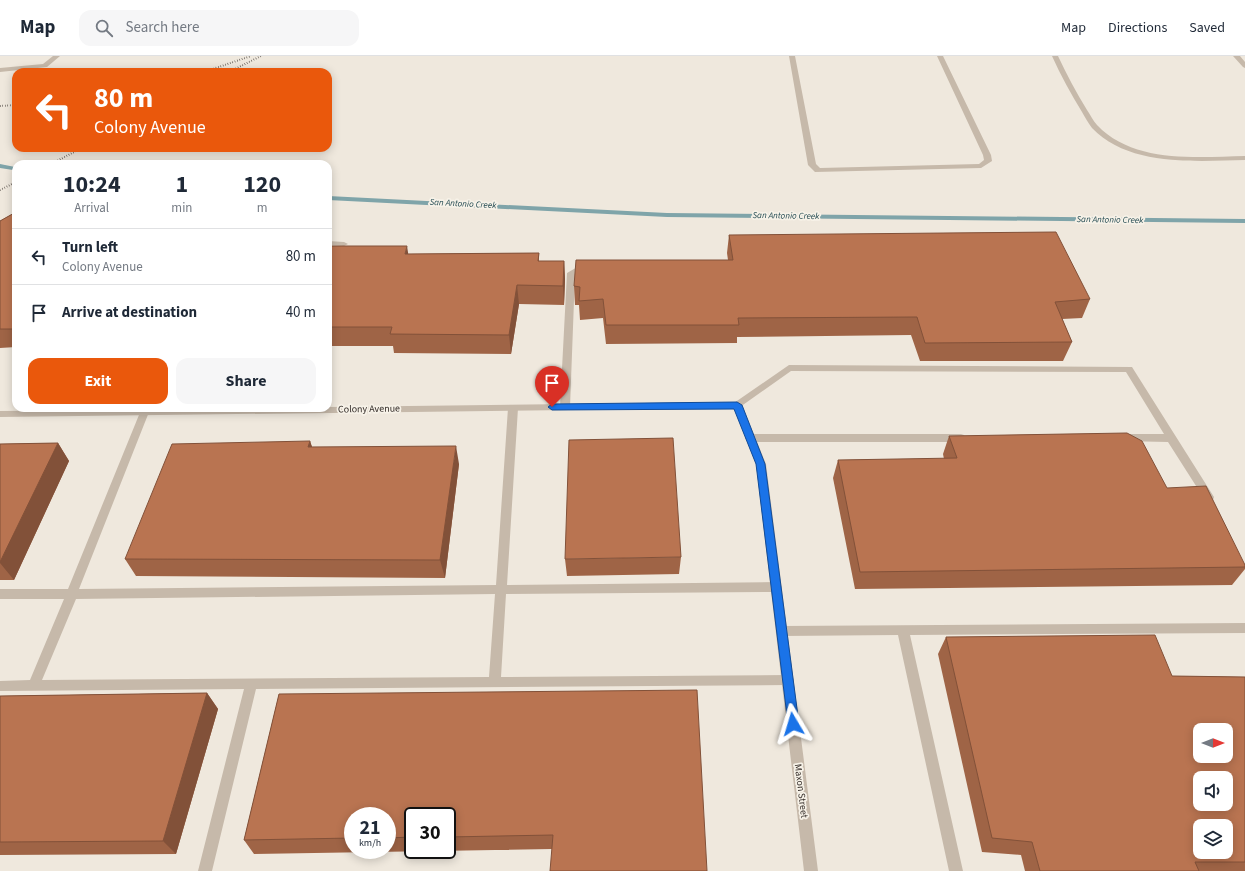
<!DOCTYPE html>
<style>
:root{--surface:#fff;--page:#f6f6f7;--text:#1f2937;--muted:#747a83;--line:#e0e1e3;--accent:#ea580c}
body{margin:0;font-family:"Source Sans 3",sans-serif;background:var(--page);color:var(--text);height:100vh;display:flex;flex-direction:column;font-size:15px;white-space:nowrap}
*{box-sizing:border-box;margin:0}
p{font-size:13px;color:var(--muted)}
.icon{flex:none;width:22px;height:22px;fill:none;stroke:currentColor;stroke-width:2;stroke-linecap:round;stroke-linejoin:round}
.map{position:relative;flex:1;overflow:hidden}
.sheet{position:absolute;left:12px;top:104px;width:320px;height:252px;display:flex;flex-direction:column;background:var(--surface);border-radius:12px;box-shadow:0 2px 10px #0003}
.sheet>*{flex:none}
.banner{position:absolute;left:12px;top:12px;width:320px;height:84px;border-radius:12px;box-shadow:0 2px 10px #0003;background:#ea580c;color:#fff;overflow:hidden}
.needle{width:26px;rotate:90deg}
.fabs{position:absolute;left:1193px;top:667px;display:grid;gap:8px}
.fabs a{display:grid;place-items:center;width:40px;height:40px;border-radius:8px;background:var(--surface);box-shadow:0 2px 10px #0003;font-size:20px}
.speed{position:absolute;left:344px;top:751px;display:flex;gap:8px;font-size:20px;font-weight:700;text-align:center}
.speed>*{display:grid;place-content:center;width:52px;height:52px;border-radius:50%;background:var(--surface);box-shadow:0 2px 10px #0003;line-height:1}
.speed small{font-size:10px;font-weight:400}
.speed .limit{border:2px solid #111;border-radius:6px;background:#fff;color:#111}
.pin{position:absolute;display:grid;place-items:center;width:34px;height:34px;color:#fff;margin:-41px -17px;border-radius:50% 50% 50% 0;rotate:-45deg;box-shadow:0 0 4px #0007}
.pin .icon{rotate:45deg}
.me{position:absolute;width:44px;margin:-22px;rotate:353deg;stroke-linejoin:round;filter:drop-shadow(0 0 3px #0008)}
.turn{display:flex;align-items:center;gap:14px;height:84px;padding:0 16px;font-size:18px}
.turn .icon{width:52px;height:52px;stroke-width:2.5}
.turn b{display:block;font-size:28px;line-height:34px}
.eta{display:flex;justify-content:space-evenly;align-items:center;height:68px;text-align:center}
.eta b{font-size:24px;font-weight:700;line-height:28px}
.button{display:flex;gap:8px;margin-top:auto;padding:8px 16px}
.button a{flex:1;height:46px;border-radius:12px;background:var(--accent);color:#fff;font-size:16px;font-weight:700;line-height:46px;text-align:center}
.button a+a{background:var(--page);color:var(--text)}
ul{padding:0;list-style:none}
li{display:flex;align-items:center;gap:12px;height:56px;padding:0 16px;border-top:1px solid var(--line)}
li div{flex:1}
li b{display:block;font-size:15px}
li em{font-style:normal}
header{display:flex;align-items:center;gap:24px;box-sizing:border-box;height:56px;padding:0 20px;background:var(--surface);border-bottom:1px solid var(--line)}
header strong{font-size:19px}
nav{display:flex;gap:22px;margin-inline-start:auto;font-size:14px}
.search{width:280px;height:36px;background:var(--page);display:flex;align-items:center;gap:10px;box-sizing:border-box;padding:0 14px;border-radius:12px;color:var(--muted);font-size:15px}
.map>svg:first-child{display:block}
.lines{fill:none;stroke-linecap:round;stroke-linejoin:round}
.stream{fill:#7fa4a9;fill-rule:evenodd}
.service{fill:#c6b9aa;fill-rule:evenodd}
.minor{fill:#c6b9aa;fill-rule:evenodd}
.rail{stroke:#342d29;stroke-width:2;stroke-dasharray:0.5 2;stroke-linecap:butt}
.wall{fill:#9f6446;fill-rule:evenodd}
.shaded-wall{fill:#825139}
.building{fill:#b97451;stroke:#825139;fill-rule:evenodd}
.route{fill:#1a73e8;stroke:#114b97}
.labels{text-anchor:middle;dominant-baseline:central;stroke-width:3.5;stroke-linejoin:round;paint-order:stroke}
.far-water-label{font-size:9px;font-style:italic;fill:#234a51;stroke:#f7f2e8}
.street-label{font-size:10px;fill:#342d29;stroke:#f7f2e8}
</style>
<header>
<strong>Map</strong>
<div class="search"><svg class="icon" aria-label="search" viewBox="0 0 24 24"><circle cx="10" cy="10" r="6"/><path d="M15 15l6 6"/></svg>Search here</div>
<nav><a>Map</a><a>Directions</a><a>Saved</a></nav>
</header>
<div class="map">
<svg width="1245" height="815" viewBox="0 0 1245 815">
<rect width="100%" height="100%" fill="#efe8dd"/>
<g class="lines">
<path class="stream" d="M0,108L15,111L16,113L13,114L0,112Z
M328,140L667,157L1245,163V167L667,161L328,144Z"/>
<path class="service" d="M53,0H60L47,11L0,16V12L43,8Z
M789,0H795L816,108L820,112L979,108L984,104L983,99L937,0H943L991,99L992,105L981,112L815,116L808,109Z
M1052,0H1058C1067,19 1076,36 1087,54C1090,58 1093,65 1097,69C1134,108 1197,101 1245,100V104C1196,105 1129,111 1092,72C1088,67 1085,61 1082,56C1071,38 1061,20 1052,0Z
M1233,0H1240L1245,6V12L1243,11Z
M328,185L344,186L348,188L344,190L328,189Z
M586,206L589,207L590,209L589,211L575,218L570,351L565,354L560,351L567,217Z
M789,309L1132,311L1214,441L1213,444H1205L1168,386L1120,385L1118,382L1120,379L1123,378H1164L1126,316L791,315L740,351H734L732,349L734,347Z
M513,349L518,352L507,529L776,526L780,528L782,531L780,534L776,536L506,538L501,621L788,619L792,620L794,624L792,628L788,629L256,633L212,815H198L244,633L0,635V625L30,624L64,543H0V533H68L141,354L144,353L149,356L79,533L496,529L508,352ZM495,538L489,621L42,624L76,543Z
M750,378H961L964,379L966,382L964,385L961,386H750L747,385L745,382L747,379Z
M1245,567V577L910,579L963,815H949L898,579L782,580L778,578L776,575L778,572L782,570Z"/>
<path class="minor" d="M737,346L742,349L766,408L818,815H804L756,408L734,352L0,361V355L328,352V351Z"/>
<path class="rail" d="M204,16L251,0
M229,16L261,0
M0,50L16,49
M51,108L82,92
M0,134L16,126"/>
</g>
<path class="wall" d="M16,156V291L0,292V165Z
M729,179L1090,243L1082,262L1062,263L1072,286L1063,305H920L911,279L737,281V287L606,288L603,262L580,264L579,249H575L574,230L728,204L727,197Z
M328,190L408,198L539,197V205H564L565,223L564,249L519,248L511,298L394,297L393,290H328Z
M949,380L1167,432L1245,509V513L1232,529L855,533L833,422L838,404L944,403L943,398Z
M310,385L312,391L459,408L445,522L136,520L125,503Z
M58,387L69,405L14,524H0V388Z
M681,501L679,518L567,520L565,503Z
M946,581L1172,620L1245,621V815H1025L1021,799L982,796L938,598Z
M207,637L218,653L176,798L0,799V640Z
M279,638L707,815L552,793L254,798L244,784ZM353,760H387V794H353ZM413,760H447V794H413Z"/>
<path class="shaded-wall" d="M407,190L410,209L405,198Z
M564,205L565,223L564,249L563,230Z
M517,229L519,248L511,298L509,279Z
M310,385L316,403L308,391Z
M58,387L69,405L14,524L0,507V506Z
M456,390L459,408L445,522L440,504Z
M207,637L218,653L176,798L163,785Z"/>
<path class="building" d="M16,156V273H0V165Z
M1056,176L1090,243L1055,246L1072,286L925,287L917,261L738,262L739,269H606L603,243L579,245L580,231L574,230L576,204H733L729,179Z
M328,190H407L405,198L539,197L538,205H564L563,230L517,229L509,279L390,278L392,271H328Z
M1127,377L1142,385L1167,432L1206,430L1245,509V511L860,516L838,404L957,402L949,380Z
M673,382L681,501L565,503L569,384Z
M310,385L308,391L456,390L440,504L125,503L172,388Z
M58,387L0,506V388Z
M1155,579L1172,620L1245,621V806H1195L1199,815H1040L1032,786L992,782L946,581ZM1200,674H1226V700H1200ZM1200,722H1226V748H1200ZM1200,770H1226V796H1200Z
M697,634L707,815H550L553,779L447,781V760H413V781L387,782V760H353V782L244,784L279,638Z
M207,637L163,785L0,786V640Z"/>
<path class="route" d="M737,346L742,349L765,408L799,668L797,672L793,673L789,672L788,668L756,408L734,353L552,354L548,351L552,348Z"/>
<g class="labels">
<g class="far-water-label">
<text transform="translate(463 148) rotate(3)">San Antonio Creek</text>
<text transform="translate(786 160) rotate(1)">San Antonio Creek</text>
<text transform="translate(1110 164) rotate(1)">San Antonio Creek</text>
</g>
<g class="street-label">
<text transform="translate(369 353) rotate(-1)">Colony Avenue</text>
<text transform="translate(801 735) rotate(83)">Maxon Street</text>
</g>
</g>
</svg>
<div class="fabs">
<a><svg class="needle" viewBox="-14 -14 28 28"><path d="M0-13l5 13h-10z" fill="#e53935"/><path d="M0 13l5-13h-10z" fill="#747a83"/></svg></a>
<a><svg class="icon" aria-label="sound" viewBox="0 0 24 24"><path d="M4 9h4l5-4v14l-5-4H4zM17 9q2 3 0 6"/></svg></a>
<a><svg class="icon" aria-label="layers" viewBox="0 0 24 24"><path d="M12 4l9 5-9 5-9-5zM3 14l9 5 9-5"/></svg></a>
</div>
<div class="speed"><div>21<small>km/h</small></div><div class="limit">30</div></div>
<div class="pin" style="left:552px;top:351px;background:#d93025"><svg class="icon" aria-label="arrive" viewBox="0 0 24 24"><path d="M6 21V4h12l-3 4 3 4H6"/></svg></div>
<svg class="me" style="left:793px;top:668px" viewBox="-20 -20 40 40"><path d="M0-17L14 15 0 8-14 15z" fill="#1a73e8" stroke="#fff" stroke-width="4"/></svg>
<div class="banner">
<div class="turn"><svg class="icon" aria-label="left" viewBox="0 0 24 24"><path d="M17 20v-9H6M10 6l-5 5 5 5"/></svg><div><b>80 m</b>Colony Avenue</div></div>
</div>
<section class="sheet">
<div class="eta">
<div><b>10:24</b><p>Arrival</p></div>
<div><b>1</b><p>min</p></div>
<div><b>120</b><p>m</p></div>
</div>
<ul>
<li><svg class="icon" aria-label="left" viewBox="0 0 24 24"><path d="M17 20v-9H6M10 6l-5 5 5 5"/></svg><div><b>Turn left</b><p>Colony Avenue</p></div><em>80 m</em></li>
<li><svg class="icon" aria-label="arrive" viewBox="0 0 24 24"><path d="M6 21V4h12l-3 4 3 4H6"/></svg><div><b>Arrive at destination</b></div><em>40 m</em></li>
</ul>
<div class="button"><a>Exit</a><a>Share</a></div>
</section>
</div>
